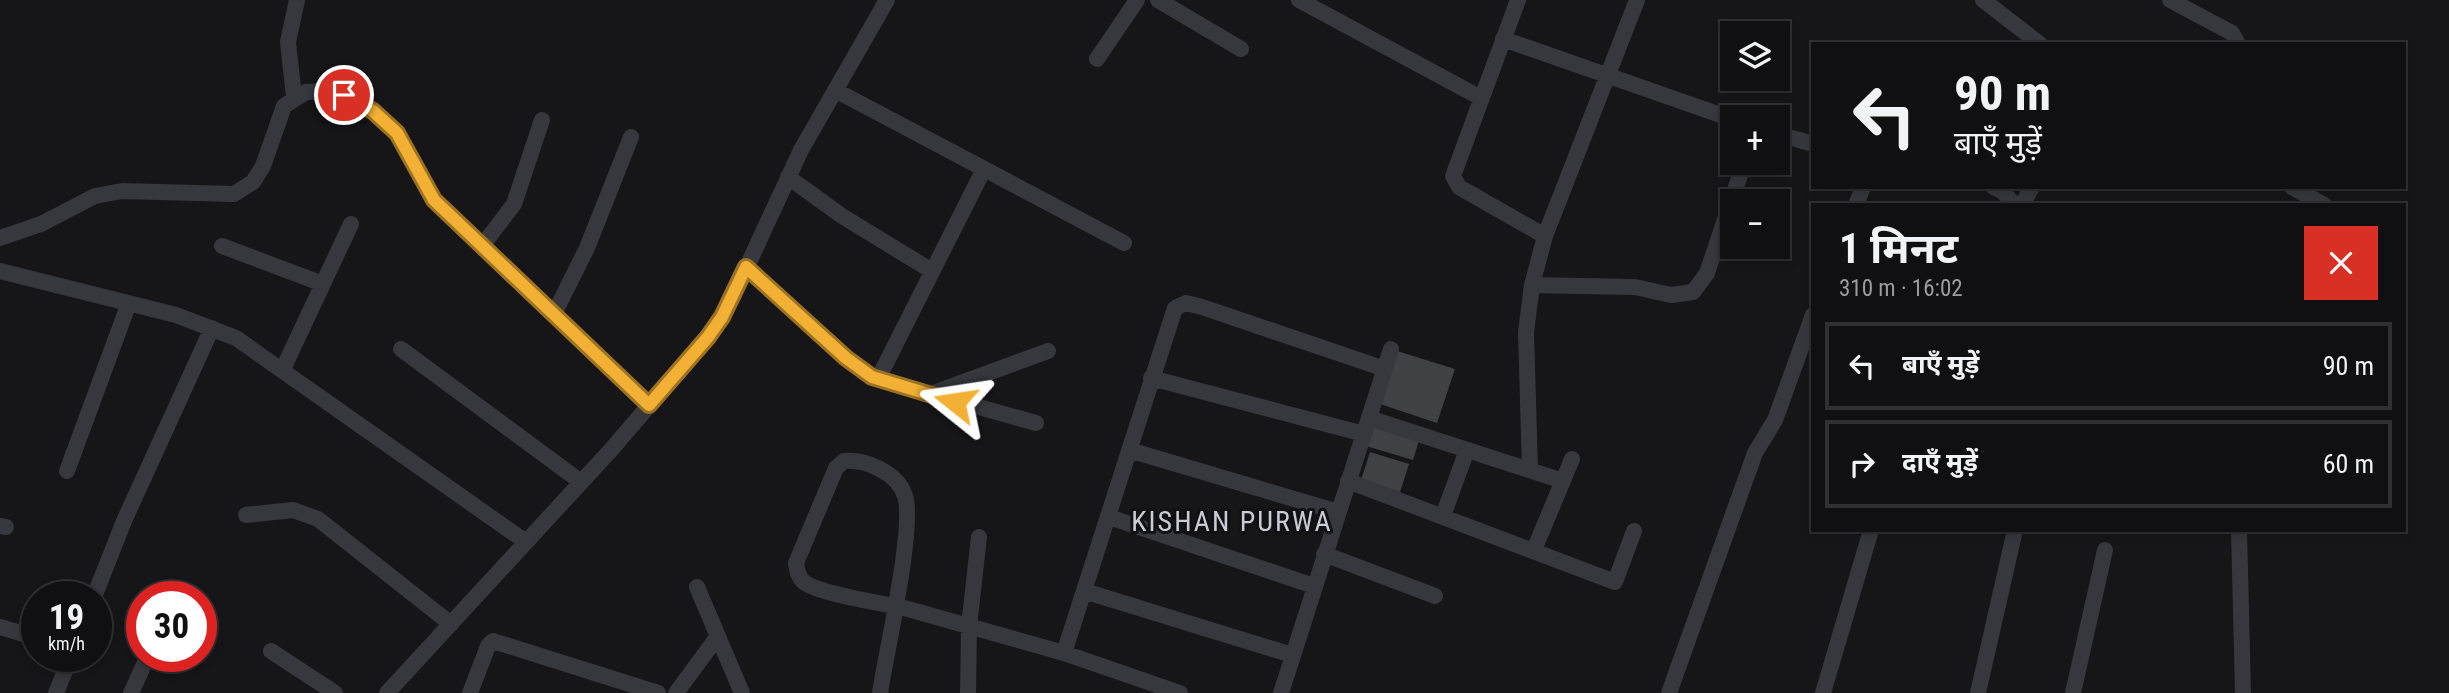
<!DOCTYPE html>
<html lang="hi">
<meta charset="utf-8">
<style>
:root{--surface:#101012;--page:#19191b;--text:#f1f3f6;--muted:#9c9d9f;--line:#303032}
body{margin:0;font-family:"Roboto Condensed","Noto Sans Devanagari",sans-serif;background:var(--page);color:var(--text);height:100vh;display:flex;flex-direction:column;font-size:26px;white-space:nowrap}
*{box-sizing:border-box;margin:0}
p{font-size:23px;color:var(--muted)}
.icon{flex:none;width:38px;height:38px;fill:none;stroke:currentColor;stroke-width:2;stroke-linecap:round;stroke-linejoin:round}
.map{position:relative;flex:1;overflow:hidden}
.side{position:absolute;left:1811px;top:203px;width:595px;height:329px;display:flex;flex-direction:column;background:var(--surface);border-radius:0px;box-shadow:0 4px 10px #0003,0 0 0 2px var(--line)}
.side>*{flex:none}
.hud{position:absolute;left:1811px;top:42px;width:595px;height:147px;border-radius:0px;box-shadow:0 4px 10px #0003,0 0 0 2px var(--line);background:#101012;color:var(--text);overflow:hidden}
.fabs{position:absolute;left:1720px;top:21px;display:grid;gap:14px}
.fabs a{display:grid;place-items:center;width:70px;height:70px;border-radius:0px;background:var(--surface);box-shadow:0 4px 10px #0003,0 0 0 2px var(--line);font-size:35px}
.speed{position:absolute;left:21px;top:581px;display:flex;gap:14px;font-size:35px;font-weight:700;text-align:center}
.speed>*{display:grid;place-content:center;width:91px;height:91px;border-radius:50%;background:var(--surface);box-shadow:0 4px 10px #0003,0 0 0 2px var(--line);line-height:1}
.speed small{font-size:18px;font-weight:400}
.speed .limit{border:10px solid #d22;background:#fff;color:#111}
.pin{position:absolute;display:grid;place-items:center;width:60px;height:60px;color:#fff;margin:-30px;border:4px solid #fff;border-radius:50%;box-shadow:0 2px 7px #0007}
.me{position:absolute;width:77px;margin:-38px;rotate:285deg;stroke-linejoin:round;filter:drop-shadow(0 0 5px #0008)}
.turn{display:flex;align-items:center;gap:24px;height:147px;padding:0 28px;font-size:32px}
.turn .icon{width:91px;height:91px;stroke-width:2.5}
.turn b{display:block;font-size:49px;line-height:60px}
.round{display:grid;place-items:center;flex:none;width:74px;height:74px;border-radius:0px;background:var(--page)}
.headline{display:flex;align-items:center;justify-content:space-between;height:119px;padding:0 28px}
h1{font-size:42px;font-weight:700;line-height:52px}
ul{padding:0;list-style:none}
li{display:flex;align-items:center;gap:21px;height:88px;margin:0 14px 10px;padding:0 14px;border:4px solid var(--line);border-radius:0px}
li div{flex:1}
li b{display:block;font-size:26px}
li em{font-style:normal}
.map>svg:first-child{display:block}
.building{fill:#404145}
.lines{fill:none;stroke-linecap:round;stroke-linejoin:round}
.minor{stroke:#37383d;stroke-width:16}
.route-casing{stroke:#9d7322;stroke-width:18}
.route{stroke:#f2b134;stroke-width:12}
.labels{text-anchor:middle;dominant-baseline:central;stroke-width:6;stroke-linejoin:round;paint-order:stroke}
.quarter-label{font-size:28px;letter-spacing:2px;fill:#c9ccd4;stroke:#111113}
</style>
<div class="map">
<svg width="2449" height="693" viewBox="0 0 2449 693">
<rect width="100%" height="100%" fill="#161618"/>
<path class="building" d="M1397,351L1455,369L1437,423L1380,404Z
M1372,426L1422,431L1413,460L1366,446Z
M1370,452L1409,464L1400,492L1361,480Z"/>
<g class="lines">
<path class="minor" d="M1158,0L1241,49
M1299,0L1481,98
M1518,0L1453,176L1459,187L1545,236
M1983,0L2040,44
M2170,0L2232,33L2238,44
M1503,39L1732,119
M1097,59L1137,0
M835,90L1124,243
M294,97L288,42L297,0
M1778,134L1813,144
M788,177L842,216L932,271
M1993,187L2002,191L2015,205
M2292,187L2324,205
M1856,205L1863,187
M2022,205L2032,187
M0,238L41,224L95,196L122,191L234,194L253,182L263,166L284,106L306,92L327,91L344,95L373,111L397,133L434,200L649,405
M222,246L323,284
M482,246L514,204L542,120
M746,267L846,358L872,377L1036,423
M0,271L176,315L236,338L526,542
M1532,285L1635,287L1671,295L1693,292L1707,273L1744,163
M554,314L587,248L631,137
M401,349L581,482
M283,369L351,224
M1151,378L1364,434
M878,379L984,169
M928,395L1048,351
M1369,418L1563,481
M1129,450L1338,512
M1530,470L1526,332L1532,285L1545,236L1637,0
M67,471L129,303
M1348,481L1615,582L1634,531
M246,515L293,510L318,519L451,624
M1443,516L1467,450
M1109,517L1314,586
M0,526L6,527
M2239,530L2243,693
M1534,550L1572,459
M1324,554L1435,596
M697,587L742,693
M1084,591L1292,655
M94,597L124,521L212,328
M0,627L37,638
M271,651L335,693
M1064,653L1175,308L1186,303L1202,307L1385,369
M56,693L71,656
M131,693L148,656
M387,693L610,451L708,337L732,299L801,150L887,0
M470,693L488,646L493,641L658,693
M676,693L718,636
M880,693C886,653 915,527 905,496C898,473 866,459 844,461L836,468L796,563C797,570 798,578 805,583C824,595 883,603 908,609L1064,653L1180,693
M968,693L969,626L979,537
M1281,693L1391,349
M1669,693L1755,453L1775,420L1813,315
M1823,693L1871,530
M1978,693L2015,530
M2073,693L2105,550"/>
</g>
<g class="lines">
<defs>
<path id="route" d="M344,95L373,111L397,133L434,200L649,405L708,337L722,317L746,267L846,358L872,377L955,402"/>
</defs>
<use href="#route" class="route-casing"/>
<use href="#route" class="route"/>
</g>
<g class="labels">
<g class="quarter-label">
<text x="1232" y="521">KISHAN PURWA</text>
</g>
</g>
</svg>
<div class="fabs">
<a><svg class="icon" aria-label="layers" viewBox="0 0 24 24"><path d="M12 4l9 5-9 5-9-5zM3 14l9 5 9-5"/></svg></a>
<a>+</a>
<a>−</a>
</div>
<div class="speed"><div>19<small>km/h</small></div><div class="limit">30</div></div>
<div class="pin" style="left:344px;top:95px;background:#d93025"><svg class="icon" aria-label="arrive" viewBox="0 0 24 24"><path d="M6 21V4h12l-3 4 3 4H6"/></svg></div>
<svg class="me" style="left:955px;top:402px" viewBox="-20 -20 40 40"><path d="M0-17L14 15 0 8-14 15z" fill="#f2b134" stroke="#fff" stroke-width="4"/></svg>
<div class="hud">
<div class="turn"><svg class="icon" aria-label="left" viewBox="0 0 24 24"><path d="M17 20v-9H6M10 6l-5 5 5 5"/></svg><div><b>90 m</b>बाएँ मुड़ें</div></div>
</div>
<section class="side">
<div class="headline"><div><h1>1 मिनट</h1><p>310 m · 16:02</p></div><a class="round" style="background:#d93025;color:#fff"><svg class="icon" aria-label="close" viewBox="0 0 24 24"><path d="M6 6l12 12M18 6L6 18"/></svg></a></div>
<ul>
<li><svg class="icon" aria-label="left" viewBox="0 0 24 24"><path d="M17 20v-9H6M10 6l-5 5 5 5"/></svg><div><b>बाएँ मुड़ें</b></div><em>90 m</em></li>
<li><svg class="icon" aria-label="right" viewBox="0 0 24 24"><path d="M7 20v-9h11M14 6l5 5-5 5"/></svg><div><b>दाएँ मुड़ें</b></div><em>60 m</em></li>
</ul>
</section>
</div>
